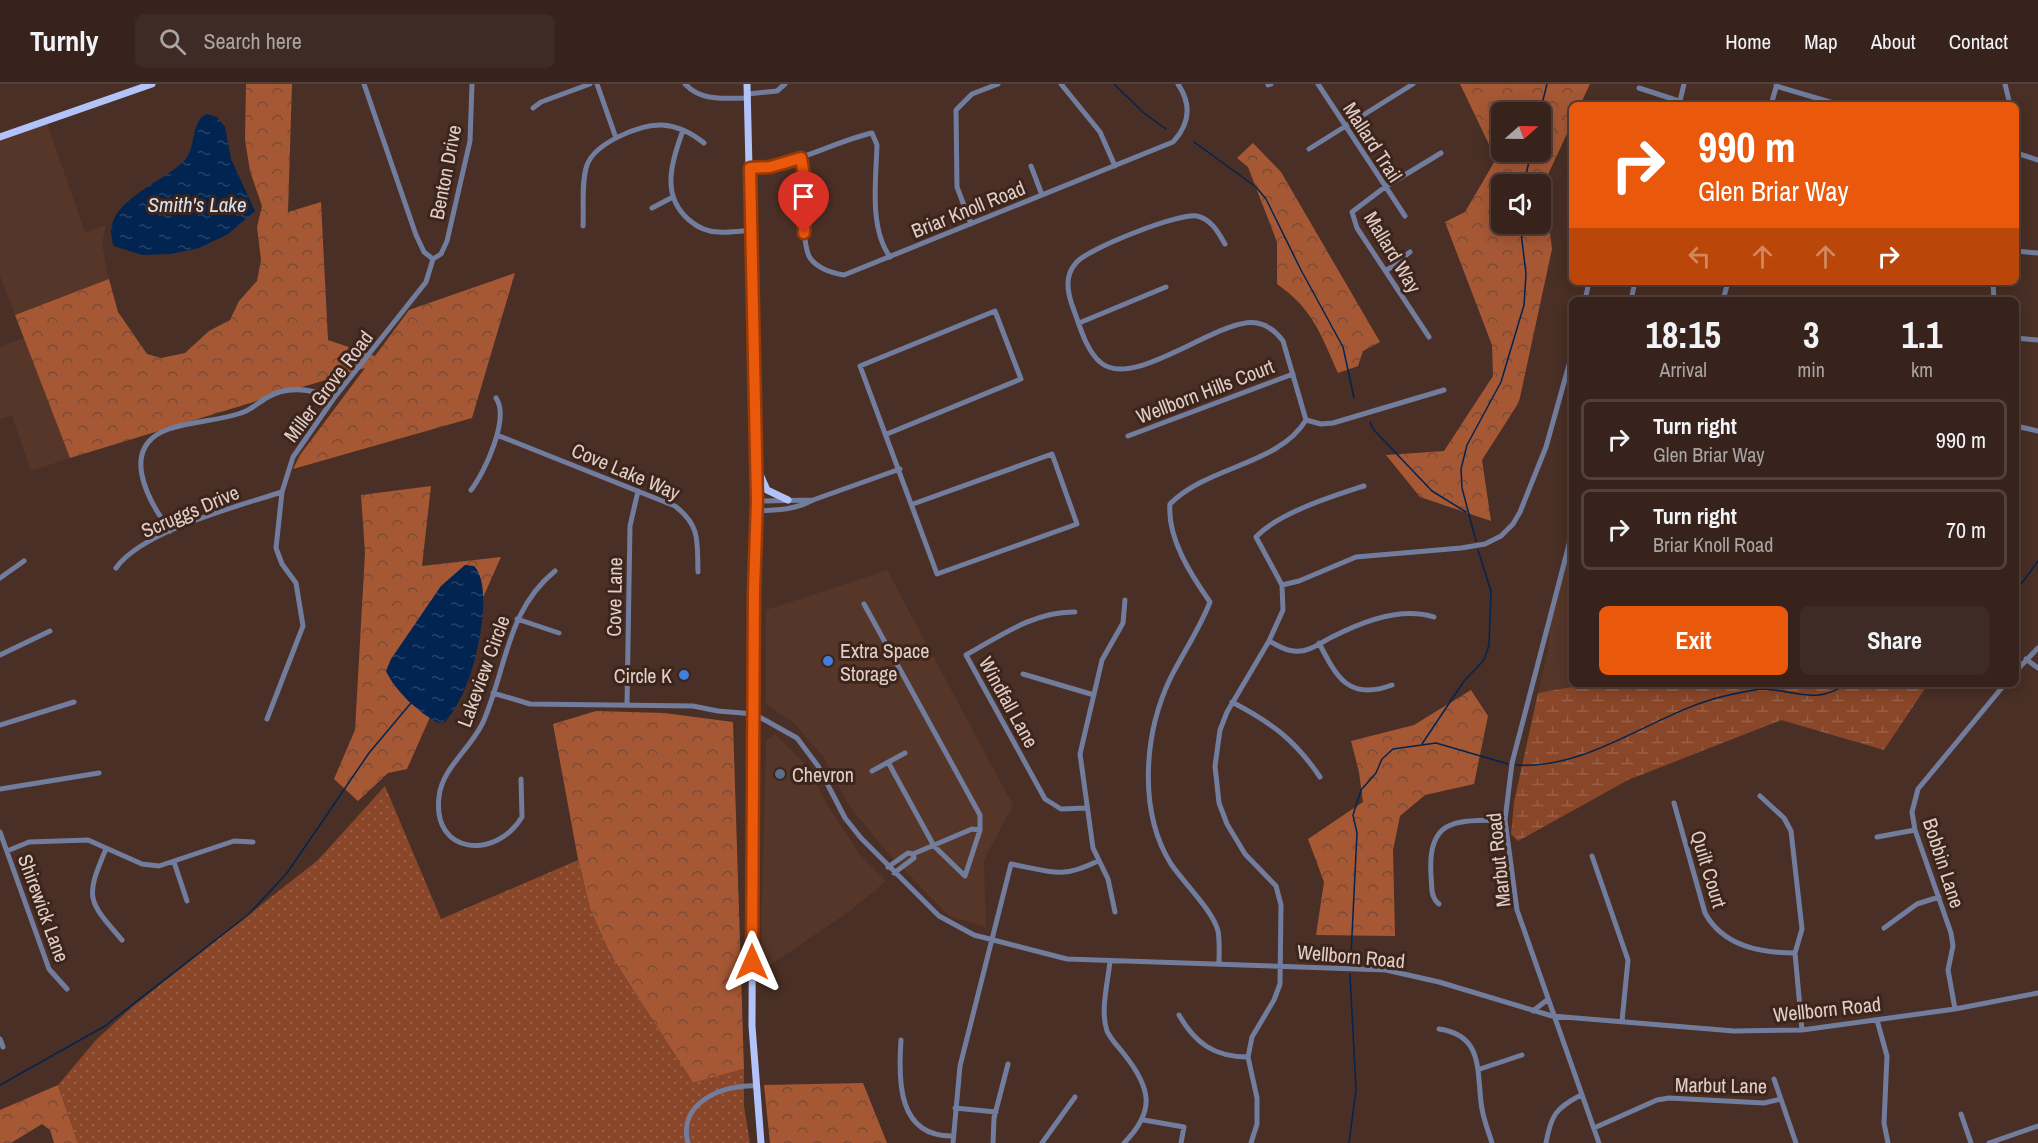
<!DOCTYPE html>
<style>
:root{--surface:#37231c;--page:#3e2b25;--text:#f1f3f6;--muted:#aaa4a3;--line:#51403b;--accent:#ea580c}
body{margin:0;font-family:"Archivo Narrow",sans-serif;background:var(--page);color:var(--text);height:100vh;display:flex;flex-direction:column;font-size:22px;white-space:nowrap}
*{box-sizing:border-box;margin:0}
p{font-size:20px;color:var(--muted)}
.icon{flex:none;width:33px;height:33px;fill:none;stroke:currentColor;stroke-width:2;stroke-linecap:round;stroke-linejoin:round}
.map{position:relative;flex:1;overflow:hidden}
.drawer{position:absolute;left:1569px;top:213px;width:450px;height:390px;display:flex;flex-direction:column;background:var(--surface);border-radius:9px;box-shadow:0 3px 15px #0003,0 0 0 2px var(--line)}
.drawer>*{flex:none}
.top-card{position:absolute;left:1569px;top:18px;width:450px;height:183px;border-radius:9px;box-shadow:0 3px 15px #0003,0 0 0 2px var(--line);background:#ea580c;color:#fff;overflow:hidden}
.needle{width:39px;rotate:70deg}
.buttons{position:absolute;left:1491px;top:18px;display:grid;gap:12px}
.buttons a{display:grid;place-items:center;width:60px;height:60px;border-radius:9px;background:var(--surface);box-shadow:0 3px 15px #0003,0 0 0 2px var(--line);font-size:30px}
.pin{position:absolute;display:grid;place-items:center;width:51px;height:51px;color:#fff;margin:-62px -26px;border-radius:50% 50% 50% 0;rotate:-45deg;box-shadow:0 0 6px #0007}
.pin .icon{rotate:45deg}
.me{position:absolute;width:66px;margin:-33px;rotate:0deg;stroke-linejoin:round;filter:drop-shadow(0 0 4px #0008)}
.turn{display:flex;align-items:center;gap:21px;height:126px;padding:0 30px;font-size:27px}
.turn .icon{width:78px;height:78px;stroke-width:2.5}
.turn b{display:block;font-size:42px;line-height:51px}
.lanes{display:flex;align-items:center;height:57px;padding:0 30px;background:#0003;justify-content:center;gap:30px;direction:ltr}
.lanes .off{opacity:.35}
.eta{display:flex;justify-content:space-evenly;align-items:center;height:102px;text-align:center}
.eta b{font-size:36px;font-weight:800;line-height:42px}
.cta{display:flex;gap:12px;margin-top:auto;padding:12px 30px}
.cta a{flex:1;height:69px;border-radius:9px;background:var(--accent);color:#fff;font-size:24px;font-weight:800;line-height:69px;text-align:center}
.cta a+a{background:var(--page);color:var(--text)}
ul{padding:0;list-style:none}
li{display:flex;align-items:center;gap:18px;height:81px;margin:0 12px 9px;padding:0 18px;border:3px solid var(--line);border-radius:9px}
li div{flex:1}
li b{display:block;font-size:22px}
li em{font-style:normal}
header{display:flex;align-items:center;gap:36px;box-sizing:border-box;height:84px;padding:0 30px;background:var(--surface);border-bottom:2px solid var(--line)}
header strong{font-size:28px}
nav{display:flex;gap:33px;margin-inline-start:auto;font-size:21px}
.search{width:420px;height:54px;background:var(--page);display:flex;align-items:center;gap:15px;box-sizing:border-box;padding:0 21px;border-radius:9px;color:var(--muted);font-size:22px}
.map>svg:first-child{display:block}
.built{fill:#563628}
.forest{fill:url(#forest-crowns);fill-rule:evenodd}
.wetland{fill:url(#wetland-marsh)}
.park{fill:url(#park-dots)}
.water{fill:url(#water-ripples)}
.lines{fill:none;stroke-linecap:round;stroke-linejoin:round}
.stream{stroke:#012451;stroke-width:1.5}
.minor{stroke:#727d9d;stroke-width:5}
.major{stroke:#b1c3f8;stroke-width:7}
.route-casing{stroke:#983908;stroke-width:15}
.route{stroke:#ea580c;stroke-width:10}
.shop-dot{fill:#3f7fe0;stroke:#3e251b;stroke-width:2}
.service-dot{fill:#5c6f8a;stroke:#3e251b;stroke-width:2}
.labels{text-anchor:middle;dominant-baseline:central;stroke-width:6;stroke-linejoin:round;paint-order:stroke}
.street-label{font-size:20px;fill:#e0cfc8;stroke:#3e251b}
.poi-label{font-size:20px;fill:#e0cfc8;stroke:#3e251b;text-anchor:start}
.water-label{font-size:21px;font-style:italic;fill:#d5e3f5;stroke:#3e251b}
</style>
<header>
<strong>Turnly</strong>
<div class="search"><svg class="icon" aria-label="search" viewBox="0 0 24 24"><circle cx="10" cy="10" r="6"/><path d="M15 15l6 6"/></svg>Search here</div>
<nav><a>Home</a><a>Map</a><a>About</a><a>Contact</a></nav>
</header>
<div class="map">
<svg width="2038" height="1059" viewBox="0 0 2038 1059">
<defs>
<pattern id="forest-crowns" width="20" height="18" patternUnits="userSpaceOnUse" patternTransform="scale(1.5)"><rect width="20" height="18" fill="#a65835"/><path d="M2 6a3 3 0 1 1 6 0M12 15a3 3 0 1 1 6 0" fill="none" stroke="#794c38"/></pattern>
<pattern id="wetland-marsh" width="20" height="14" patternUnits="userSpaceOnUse" patternTransform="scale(1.5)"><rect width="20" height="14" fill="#894629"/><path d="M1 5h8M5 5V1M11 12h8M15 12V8" fill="none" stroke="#996047"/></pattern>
<pattern id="park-dots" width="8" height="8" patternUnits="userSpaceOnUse" patternTransform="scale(1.5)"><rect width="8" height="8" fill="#894629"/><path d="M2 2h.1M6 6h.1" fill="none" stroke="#996047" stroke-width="1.8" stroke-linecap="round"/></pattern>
<pattern id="water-ripples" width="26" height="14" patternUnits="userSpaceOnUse" patternTransform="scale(1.5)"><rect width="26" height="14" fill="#012451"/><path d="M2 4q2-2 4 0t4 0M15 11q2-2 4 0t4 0" fill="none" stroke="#264369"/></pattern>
</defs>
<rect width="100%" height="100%" fill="#492f25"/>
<path class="built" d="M47,39L85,148L106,141L102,160L109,195L15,231L0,192V56Z
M24,254L70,374L31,387L12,332L0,335V263Z
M1572,449V600H1588L1538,609L1548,567L1551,522Z
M887,486L1013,721L984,776L986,843L949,832L886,767L848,720L824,674L795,640L766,620V526Z
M775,650L809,684L826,719L862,773L886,797L854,824L760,888L766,657Z"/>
<path class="forest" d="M246,0H292L288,128L321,118L328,256L375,272L409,226L515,189L472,334L293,385L300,371L365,284L70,374L15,231L109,195L118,228L147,270L161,274L185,269L209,247L230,236L239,217L257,197L261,176L257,143L262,122L250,87L245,56Z
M1460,0H1590L1580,21H1572V39L1544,99L1552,165L1519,318L1482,376L1491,437L1420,413L1386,371L1444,367L1493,292L1492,261L1445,138L1465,128L1496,75ZM1502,28H1540V68H1502ZM1540,100V140H1502V100Z
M1253,59L1281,88L1380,258L1363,267L1358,282L1338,289C1321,251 1313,225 1277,200V158L1248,83L1237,74Z
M431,402L422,482L501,473L407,685L388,689L358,717L334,695L355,646L365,469L361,411Z
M1471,606L1488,632L1474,700L1425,711L1400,732L1393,766L1395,852L1316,851L1324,798L1308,755L1363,718L1359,688L1351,657L1414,641Z
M596,627L664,629L733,638L744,985L693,999L610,870L590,825L578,775L553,640Z
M863,999L887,1059H770L764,1001Z
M58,1001L78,1059H54L50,1046L42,1040L11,1059H0V1026Z"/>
<path class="wetland" d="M1588,600H1928L1884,666L1781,636L1628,696L1518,757L1511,750L1514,718L1538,609Z"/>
<path class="park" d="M385,702L441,835L578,776L590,825L610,870L693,999L744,985V1022L750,1059H78L58,1001L96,956L132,923L318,776Z"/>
<path class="water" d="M207,30L217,33L225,43L231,75L255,127L228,150L199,164L171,170L142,171L114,162C97,120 160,101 184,77C197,64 190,37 207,30Z
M465,481L474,482C494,502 477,577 466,602C461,615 454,627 445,638L439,639C420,630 395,607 386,587L391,575L441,502Z"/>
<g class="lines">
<path class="stream" d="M1114,0L1145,30L1166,45
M1540,28L1547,0
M1194,58L1256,103L1266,115L1301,186L1343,263L1354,314
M1524,100L1531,68
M1370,338L1373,345L1432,407L1466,428
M1476,457L1462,404L1461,385L1467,361L1501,298L1524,221L1526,190L1520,140
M2016,507L2038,477
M1422,660L1464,597L1484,576L1489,561L1491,507L1478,466
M1516,681C1592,686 1657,626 1729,611C1739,609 1751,606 1761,605C1791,605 1818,622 1845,600
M1351,871L1357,749L1353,731L1361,706L1376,689L1382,675L1393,665L1436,659L1508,680
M0,1001L105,942L249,830L287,789L369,669L411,619
M1349,1059L1356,1006L1350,890"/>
<path class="minor" d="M597,0L616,54
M685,0C702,18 725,14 748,14
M1061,0L1100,48L1115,82
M1318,0L1405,132
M2005,0L2010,21
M1268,1L1271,0
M1776,2L1840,21
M1639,4L1679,17
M748,10L777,7L785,0
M1679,21L1684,0
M1771,21L1777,0
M533,24L541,18L590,0
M683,46C672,78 660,111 689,136C697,143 708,148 719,148C729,149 741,147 751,146
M1309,65L1413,0
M2016,69L2038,76
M801,74C805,97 800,158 810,174C818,185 832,189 844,191L1173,58C1190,40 1192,21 1178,0
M1031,82L1042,111
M750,84C794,82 830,59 872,49L877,61C876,96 869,144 890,173
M652,124L673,113
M971,140L957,103L956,26L972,10L998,0
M583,142C584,123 581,99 587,81C595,59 640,40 662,41C678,42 693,50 704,59
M1225,160C1218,148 1211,135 1197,132C1181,128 1086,165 1076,179C1065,191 1067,206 1072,221C1079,239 1085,265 1100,278C1133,308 1220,232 1257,239C1268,241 1277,249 1283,257L1306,336
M2016,167L2038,169
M433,175L441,170L447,157L470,57L472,0
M1386,187L1410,168
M1993,198L1994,216
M1585,216L1589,198
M1631,216L1635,198
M1723,216L1728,198
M1079,239L1166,203
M1429,253L1357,144L1352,128L1385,103L1441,69
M2016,254L2038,256
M1306,336L1321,340L1333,339L1444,306
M2016,342L2038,347
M887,350L1021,295L995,227L860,282L937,490L1077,440L1052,370L913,420
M497,351L675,422C701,442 697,458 698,488
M1128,352L1293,290
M471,406C485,388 510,334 496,314
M813,416L900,385
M756,427C777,426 795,426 813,416L757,417
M170,447C149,418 117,363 169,345C192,337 218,337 241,329C251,326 259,318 268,313C288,301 314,306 334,314
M1572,449L1512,679L1505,736L1517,826L1599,1059
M116,484C142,447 238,422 282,408
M0,494L24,477
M1282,501L1299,497L1356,473L1461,464L1485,460L1501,452L1513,440L1520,428L1546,363L1572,270
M864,520L980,731V746L965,792L934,762L888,678
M1075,528C1035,527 1000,552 966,571L1045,715L1061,725L1086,724
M517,535L559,549
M1269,557C1277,561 1285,567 1294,567C1308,569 1320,559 1332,553C1361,538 1401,522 1434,533
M1319,559C1337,594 1349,617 1392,601
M0,571L50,547
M2026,575L2038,584
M2016,587L2038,564
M1023,590L1094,611
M493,609L530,620L693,622L718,627L754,630L797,654L818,682L845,734L861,754L939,832L974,851L1067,875L1386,886L1439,898L1552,932L1734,947L1802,946L1955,925L2038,909
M1232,618C1272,639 1295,656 1320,693
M627,620L630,442L638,407
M267,635L303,542L296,499L282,480L276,464L282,408L293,373L334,314L426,198L433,175L424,168L416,151L364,0
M0,641L74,618
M872,687L905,669
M521,695L522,733C496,776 432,771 439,713C442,683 473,663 484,636C507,582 507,526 555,487
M0,705L99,689
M1760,712L1784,734L1791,747L1802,845L1795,869L1802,946
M1674,719L1705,829C1723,862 1760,869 1795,869
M0,748L49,885L67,905
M1877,753L1915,746
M106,765C85,814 87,816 122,856
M7,767L29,758L88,756L142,780L159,782L234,757L253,758
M1592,772L1628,876L1622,937
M174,778L187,817
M888,783L908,769L913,770L972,745L980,746
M894,789L914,774L913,770
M1439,820C1430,813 1432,801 1431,790C1427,731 1461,737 1505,736
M1115,828L1108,795L1093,764L1080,670L1102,576L1123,539L1125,516
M1884,844L1917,820L1939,813
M1110,877C1108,898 1100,927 1107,947C1111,956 1118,962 1124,970C1151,1004 1156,1027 1124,1059
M1219,879C1219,869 1220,858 1218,847C1213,827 1184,799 1171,780C1138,727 1144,650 1170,595C1183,569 1199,546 1210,518C1191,491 1167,454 1170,420C1207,382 1279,381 1306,336
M1955,925L1948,886L1953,862L1951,849L1915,746L1912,728L1918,705L2005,600
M1533,927L1547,916
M1179,931C1195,959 1214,973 1248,973
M1877,936L1887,972L1884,1039L1888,1059
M1439,945C1482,951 1477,984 1481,1018C1482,1032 1488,1046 1492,1059
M0,955L3,963
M901,956C898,998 898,1053 953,1052
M1480,985L1522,971
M1774,995L1796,1059
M955,1024L996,1028
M1961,1030L1971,1059
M1144,1036L1184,1043L1181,1059
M1594,1044L1657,1016L1669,1014L1764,1019L1781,1015
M688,1059C677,1019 723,1000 756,1002
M953,1059L960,982L1011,780C1050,787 1060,796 1098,777
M993,1059L994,1034L1008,980
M1042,1059L1075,1013
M1251,1059L1257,1040V1014L1248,973L1252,953L1274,916L1280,900L1281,821L1276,802L1245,770L1227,740L1219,719L1215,682L1220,646L1227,628L1269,557L1283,526L1282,501L1256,453C1278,429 1333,412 1364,402
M1546,1059C1551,1031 1556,1024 1581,1011
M1989,1059L2038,1042"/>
<path class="major" d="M747,0L757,417L754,506L752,942L761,1059
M0,53L152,0
M758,386L767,406L788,416"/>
</g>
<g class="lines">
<defs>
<path id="route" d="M752,878L754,506L757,417L750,84L770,83L801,74L805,97L804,149"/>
</defs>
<use href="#route" class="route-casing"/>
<use href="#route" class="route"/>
</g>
<g class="shop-dot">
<circle cx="828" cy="577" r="6"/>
<circle cx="684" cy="591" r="6"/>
</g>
<circle class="service-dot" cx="780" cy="690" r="6"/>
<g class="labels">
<g class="street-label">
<text transform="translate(1373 58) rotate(57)">Mallard Trail</text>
<text transform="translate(445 88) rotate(-79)">Benton Drive</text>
<text transform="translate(968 125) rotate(-22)">Briar Knoll Road</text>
<text transform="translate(1393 168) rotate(59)">Mallard Way</text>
<text transform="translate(328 302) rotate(-53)">Miller Grove Road</text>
<text transform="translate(1205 307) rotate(-21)">Wellborn Hills Court</text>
<text transform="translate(626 387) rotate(23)">Cove Lake Way</text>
<text transform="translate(190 427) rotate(-23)">Scruggs Drive</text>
<text transform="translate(614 513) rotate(-89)">Cove Lane</text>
<text transform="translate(483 587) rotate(-70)">Lakeview Circle</text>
<text transform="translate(1009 618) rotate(61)">Windfall Lane</text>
<text transform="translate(1498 776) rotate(-96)">Marbut Road</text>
<text transform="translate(1944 779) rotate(72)">Bobbin Lane</text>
<text transform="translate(1709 785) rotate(73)">Quilt Court</text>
<text transform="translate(44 824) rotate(70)">Shirewick Lane</text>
<text transform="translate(1351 872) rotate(5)">Wellborn Road</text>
<text transform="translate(1827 925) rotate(-6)">Wellborn Road</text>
<text transform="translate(1721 1001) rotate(1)">Marbut Lane</text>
</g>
<g class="poi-label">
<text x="840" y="566">Extra Space<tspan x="840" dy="23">Storage</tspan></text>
<text x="672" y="591" text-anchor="end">Circle K</text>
<text x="792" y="690">Chevron</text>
</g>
<g class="water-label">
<text x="197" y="120">Smith's Lake</text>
</g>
</g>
</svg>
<div class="buttons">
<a><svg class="needle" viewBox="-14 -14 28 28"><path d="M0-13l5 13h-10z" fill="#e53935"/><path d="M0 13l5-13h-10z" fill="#aaa4a3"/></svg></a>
<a><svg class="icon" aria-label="sound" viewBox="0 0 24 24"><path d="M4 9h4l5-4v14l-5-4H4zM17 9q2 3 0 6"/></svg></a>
</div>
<div class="pin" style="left:804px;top:149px;background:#d93025"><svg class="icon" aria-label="arrive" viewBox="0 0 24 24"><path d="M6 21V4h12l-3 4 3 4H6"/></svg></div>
<svg class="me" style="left:752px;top:878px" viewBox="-20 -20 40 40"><path d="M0-17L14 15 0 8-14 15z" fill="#ea580c" stroke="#fff" stroke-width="4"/></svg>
<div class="top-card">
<div class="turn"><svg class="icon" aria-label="right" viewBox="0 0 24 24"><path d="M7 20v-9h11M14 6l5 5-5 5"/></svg><div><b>990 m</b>Glen Briar Way</div></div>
<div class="lanes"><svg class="icon off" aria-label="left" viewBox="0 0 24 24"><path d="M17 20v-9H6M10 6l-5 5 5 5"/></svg><svg class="icon off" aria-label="ahead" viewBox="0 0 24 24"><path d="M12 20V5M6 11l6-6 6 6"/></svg><svg class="icon off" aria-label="ahead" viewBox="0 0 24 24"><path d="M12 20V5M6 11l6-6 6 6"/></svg><svg class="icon" aria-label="right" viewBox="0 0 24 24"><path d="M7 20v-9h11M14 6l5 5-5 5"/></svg></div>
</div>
<section class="drawer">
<div class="eta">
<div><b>18:15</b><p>Arrival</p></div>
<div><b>3</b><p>min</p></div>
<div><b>1.1</b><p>km</p></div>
</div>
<ul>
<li><svg class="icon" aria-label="right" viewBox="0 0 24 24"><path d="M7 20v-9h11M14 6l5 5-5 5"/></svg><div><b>Turn right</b><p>Glen Briar Way</p></div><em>990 m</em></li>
<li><svg class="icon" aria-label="right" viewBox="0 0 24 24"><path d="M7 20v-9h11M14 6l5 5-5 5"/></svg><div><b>Turn right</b><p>Briar Knoll Road</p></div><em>70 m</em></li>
</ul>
<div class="cta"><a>Exit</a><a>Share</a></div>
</section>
</div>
